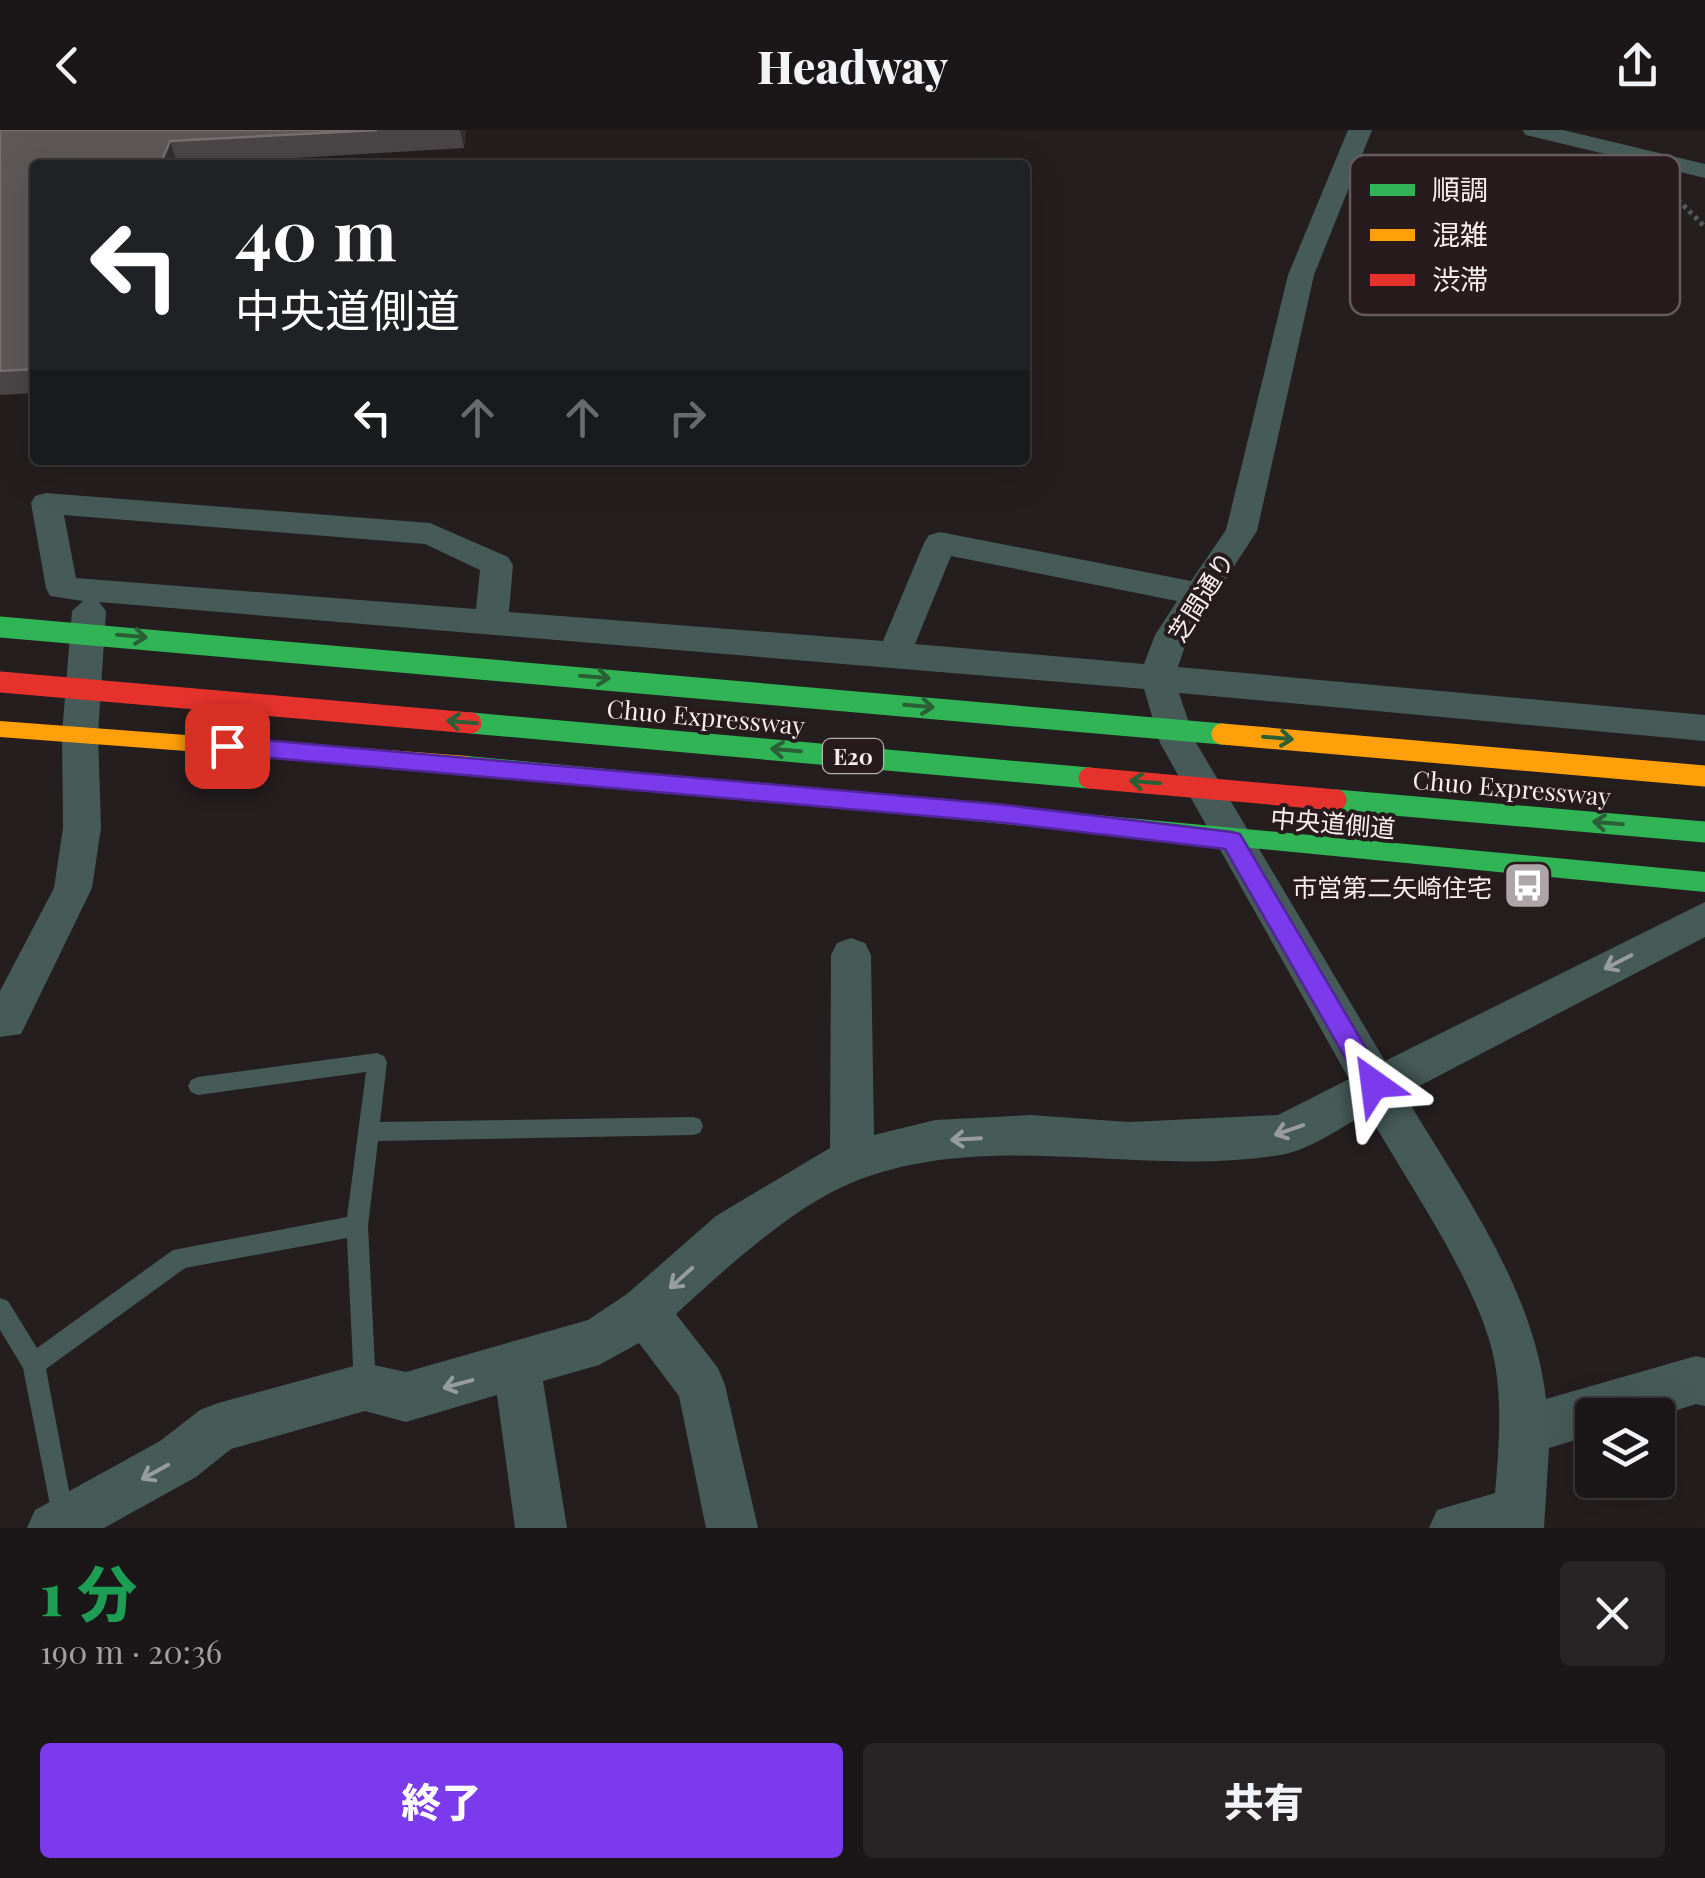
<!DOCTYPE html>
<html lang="ja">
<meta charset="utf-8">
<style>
:root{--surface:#1b1617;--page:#282324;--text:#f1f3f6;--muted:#a09fa1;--line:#393536;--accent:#7c3aed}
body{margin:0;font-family:"Playfair Display","Noto Sans JP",serif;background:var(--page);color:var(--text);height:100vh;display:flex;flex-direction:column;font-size:38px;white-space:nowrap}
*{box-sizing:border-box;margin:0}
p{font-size:32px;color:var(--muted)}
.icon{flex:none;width:55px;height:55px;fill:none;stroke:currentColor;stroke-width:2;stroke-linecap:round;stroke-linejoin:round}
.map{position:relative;height:1398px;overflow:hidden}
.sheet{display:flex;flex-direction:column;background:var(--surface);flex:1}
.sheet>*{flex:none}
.banner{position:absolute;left:30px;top:30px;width:1000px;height:305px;border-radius:10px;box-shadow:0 10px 40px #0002,0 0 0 2px var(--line);background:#202124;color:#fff;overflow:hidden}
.controls{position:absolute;left:1575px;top:1268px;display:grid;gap:20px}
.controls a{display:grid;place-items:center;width:100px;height:100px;border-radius:10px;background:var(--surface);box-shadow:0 10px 40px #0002,0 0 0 2px var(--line);font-size:50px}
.pin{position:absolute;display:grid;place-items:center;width:85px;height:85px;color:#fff;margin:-42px;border-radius:20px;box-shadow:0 5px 15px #0006}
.me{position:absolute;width:110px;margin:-55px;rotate:329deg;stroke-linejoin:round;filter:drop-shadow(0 0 8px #0008)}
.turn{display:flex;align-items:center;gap:35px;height:210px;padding:0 40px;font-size:45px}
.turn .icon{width:130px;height:130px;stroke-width:2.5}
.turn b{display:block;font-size:70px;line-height:85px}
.lanes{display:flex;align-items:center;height:95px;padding:0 40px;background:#0003;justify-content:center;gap:50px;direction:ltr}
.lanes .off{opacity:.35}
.round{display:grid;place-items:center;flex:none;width:105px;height:105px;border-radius:10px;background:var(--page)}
.headline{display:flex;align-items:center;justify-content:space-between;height:170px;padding:0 40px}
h1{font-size:60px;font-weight:800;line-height:75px;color:#1e9e55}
.cta{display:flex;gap:20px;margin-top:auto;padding:20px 40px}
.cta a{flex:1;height:115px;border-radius:10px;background:var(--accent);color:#fff;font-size:40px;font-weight:800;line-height:115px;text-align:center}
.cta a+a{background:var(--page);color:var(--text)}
header{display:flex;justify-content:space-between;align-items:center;height:130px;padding:0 40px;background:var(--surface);font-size:45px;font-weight:800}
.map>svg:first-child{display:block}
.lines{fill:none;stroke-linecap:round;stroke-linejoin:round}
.path{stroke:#515a5a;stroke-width:5;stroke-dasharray:4 4;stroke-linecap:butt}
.lane{fill:#465a58;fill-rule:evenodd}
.street{fill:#465a58;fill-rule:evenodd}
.fast{fill:#30b455;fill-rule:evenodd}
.slow{fill:#ff9f0a;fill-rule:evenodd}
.fast-bridge{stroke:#30b455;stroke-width:21}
.slow-bridge{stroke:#ff9f0a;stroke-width:21}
.jam-bridge{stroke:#e5322d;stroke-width:21}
.wall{fill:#4a4546}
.shaded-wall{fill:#332e2f}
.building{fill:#5d5758;stroke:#756f70;stroke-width:2.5}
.oneway{stroke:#2b6037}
.oneway2{stroke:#969d9c}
.route{fill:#7c3aed;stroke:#51269a;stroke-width:2.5}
.labels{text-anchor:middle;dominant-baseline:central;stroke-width:8;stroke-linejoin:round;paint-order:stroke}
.shield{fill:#271b1e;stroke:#b9afb1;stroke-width:2.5}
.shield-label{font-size:22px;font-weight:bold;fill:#f7eef0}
.street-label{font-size:25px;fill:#f7eef0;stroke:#271b1e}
.poi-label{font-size:25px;fill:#f7eef0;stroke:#271b1e;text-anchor:end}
.key{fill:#271b1e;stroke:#655a5d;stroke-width:2.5}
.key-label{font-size:28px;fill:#f7eef0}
</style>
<header><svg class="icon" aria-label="back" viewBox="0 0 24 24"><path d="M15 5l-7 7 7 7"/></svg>Headway<svg class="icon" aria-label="share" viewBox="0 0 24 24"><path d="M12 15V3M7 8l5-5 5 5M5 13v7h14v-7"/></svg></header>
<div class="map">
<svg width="1705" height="1398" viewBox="0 0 1705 1398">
<rect width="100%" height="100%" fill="#241e1f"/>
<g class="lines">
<path class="path" d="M1672,64L1705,97"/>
<path class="lane" d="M377,923L384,926L387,932L380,992L693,987L700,989L703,996L700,1003L693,1005L378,1011L368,1096L376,1256L373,1264L365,1267L357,1264L354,1256L347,1108L185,1138L46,1239L74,1387L70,1395L64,1398L54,1395L23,1238L0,1200V1168L8,1171L37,1218L173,1120L347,1087L366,942L198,965L191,962L188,956L191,950L198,947Z"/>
<path class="street" d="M1348,0H1372L1314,145L1257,401L1188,507L1178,537L1705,585V611L1179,563L1195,611L1385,931L1705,772V807L1404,964C1461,1060 1533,1156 1546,1269L1696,1226L1705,1228V1276L1696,1274L1658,1286L1592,1285V1305L1549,1318L1544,1398H1429L1437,1380L1495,1363C1499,1318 1503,1269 1493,1224C1475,1148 1407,1052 1368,983C1342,996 1309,1021 1280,1025C1139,1048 987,997 851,1053C791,1078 724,1140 676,1184L718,1238L725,1255L758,1398H706L679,1266L639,1213L599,1235L543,1251L567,1398H515L497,1265L406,1292L365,1281L231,1319L196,1347L104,1398H27L35,1380L160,1311L200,1280L218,1273L365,1233L406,1242L588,1190L627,1164L716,1086L830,1018L831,825L837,813L851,808L865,813L871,825L874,1005L935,990L1031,985L1129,992L1278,985L1349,949L1160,613L1144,559L99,472L106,481L98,604L101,698L92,758L21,904L0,907V861L54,758L63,698L62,604L72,481L83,471L50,466L46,458L31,373L35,366L46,363L430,393L508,427L513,435L509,482L883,511L924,413L929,405L940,402L1191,451L1226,400L1288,145ZM64,385L425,414L480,440L476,479L76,448ZM951,426L1177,471L1155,505L1144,534L915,514Z
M1522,0H1563L1705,34V48L1526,5Z"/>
<path class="fast" d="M468,626L1705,742V762L468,642L457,634Z"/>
<path class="slow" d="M0,591L468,626L479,634L468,642L0,607Z"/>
<path class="fast-bridge" d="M0,497L1222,604
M471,593L1089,648
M1336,670L1705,702"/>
<path class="slow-bridge" d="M1222,604L1705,646"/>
<path class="jam-bridge" d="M0,552L471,593
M1089,648L1336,670"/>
</g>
<path class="wall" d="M0,0H466L464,18L178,35H35V263L0,265Z"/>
<path class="shaded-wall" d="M460,0H466L464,18Z
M170,11L178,35H160Z"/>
<path class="building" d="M0,0H377L170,11L160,35H35V239L0,241Z"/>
<defs><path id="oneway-shaft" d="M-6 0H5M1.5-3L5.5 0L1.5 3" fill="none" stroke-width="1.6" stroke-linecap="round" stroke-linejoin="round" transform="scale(2.5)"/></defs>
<g class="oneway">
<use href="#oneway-shaft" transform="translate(132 506) rotate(5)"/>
<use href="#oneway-shaft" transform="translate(595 547) rotate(5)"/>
<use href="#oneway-shaft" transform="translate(919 576) rotate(5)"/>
<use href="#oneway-shaft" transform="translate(462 592) rotate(-175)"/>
<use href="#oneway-shaft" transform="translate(1278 608) rotate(5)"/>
<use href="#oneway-shaft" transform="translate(786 620) rotate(-175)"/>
<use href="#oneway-shaft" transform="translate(1145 652) rotate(-175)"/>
<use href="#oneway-shaft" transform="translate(1608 693) rotate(-175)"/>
</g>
<g class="oneway2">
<use href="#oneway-shaft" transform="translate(1618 832) rotate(153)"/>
<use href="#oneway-shaft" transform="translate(1289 1000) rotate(161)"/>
<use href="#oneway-shaft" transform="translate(966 1009) rotate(177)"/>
<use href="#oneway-shaft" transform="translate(681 1148) rotate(138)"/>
<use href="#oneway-shaft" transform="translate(458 1254) rotate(165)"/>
<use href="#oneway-shaft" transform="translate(155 1342) rotate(151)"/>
</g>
<path class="route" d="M227,607L996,674L1232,702L1240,704L1387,954L1383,962L1374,966L1365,962L1225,719L996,692L227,624L216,616Z"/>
<defs>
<symbol id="bus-square" viewBox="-11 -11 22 22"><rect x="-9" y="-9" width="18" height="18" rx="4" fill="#ada5a7" stroke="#271b1e"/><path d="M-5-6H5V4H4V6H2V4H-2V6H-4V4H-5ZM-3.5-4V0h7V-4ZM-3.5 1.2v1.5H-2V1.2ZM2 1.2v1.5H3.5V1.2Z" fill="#fff"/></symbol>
</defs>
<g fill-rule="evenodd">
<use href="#bus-square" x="1500" y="728" width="55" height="55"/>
</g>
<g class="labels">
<rect class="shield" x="823" y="609" width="60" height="34" rx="8"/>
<g class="shield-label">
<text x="853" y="626">E20</text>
</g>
<g class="street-label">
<text transform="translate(1200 466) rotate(-58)">芝間通り</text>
<text transform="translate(706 586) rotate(5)">Chuo Expressway</text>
<text transform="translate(1512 657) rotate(5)">Chuo Expressway</text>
<text transform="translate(1333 692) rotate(5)">中央道側道</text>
</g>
<g class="poi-label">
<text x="1492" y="756">市営第二矢崎住宅</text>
</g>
</g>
<rect x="1350" y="25" width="330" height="160" rx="15" class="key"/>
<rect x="1370" y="54" width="45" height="12" fill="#30b455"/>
<rect x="1370" y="99" width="45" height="12" fill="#ff9f0a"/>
<rect x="1370" y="144" width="45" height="12" fill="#e5322d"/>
<g class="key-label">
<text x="1432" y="70">順調</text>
<text x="1432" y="115">混雑</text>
<text x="1432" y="160">渋滞</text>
</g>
</svg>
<div class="controls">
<a><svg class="icon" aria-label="layers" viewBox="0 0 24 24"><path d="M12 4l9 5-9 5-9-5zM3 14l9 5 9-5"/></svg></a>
</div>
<div class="pin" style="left:227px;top:616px;background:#d93025"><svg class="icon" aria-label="arrive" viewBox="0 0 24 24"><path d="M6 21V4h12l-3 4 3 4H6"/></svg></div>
<svg class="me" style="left:1374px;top:954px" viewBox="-20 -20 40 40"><path d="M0-17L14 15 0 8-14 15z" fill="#7c3aed" stroke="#fff" stroke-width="4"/></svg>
<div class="banner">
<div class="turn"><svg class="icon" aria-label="left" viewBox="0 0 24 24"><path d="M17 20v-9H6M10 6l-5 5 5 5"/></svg><div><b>40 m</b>中央道側道</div></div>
<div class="lanes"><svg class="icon" aria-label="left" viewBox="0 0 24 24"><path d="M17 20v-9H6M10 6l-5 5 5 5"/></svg><svg class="icon off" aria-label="ahead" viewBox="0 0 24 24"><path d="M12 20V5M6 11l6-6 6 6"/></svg><svg class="icon off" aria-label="ahead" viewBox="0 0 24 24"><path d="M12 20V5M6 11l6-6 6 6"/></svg><svg class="icon off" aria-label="right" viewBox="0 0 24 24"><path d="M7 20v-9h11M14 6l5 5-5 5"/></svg></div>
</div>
</div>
<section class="sheet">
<div class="headline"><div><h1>1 分</h1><p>190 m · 20:36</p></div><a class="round"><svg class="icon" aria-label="close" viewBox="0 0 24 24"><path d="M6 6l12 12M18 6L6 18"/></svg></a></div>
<div class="cta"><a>終了</a><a>共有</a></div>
</section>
